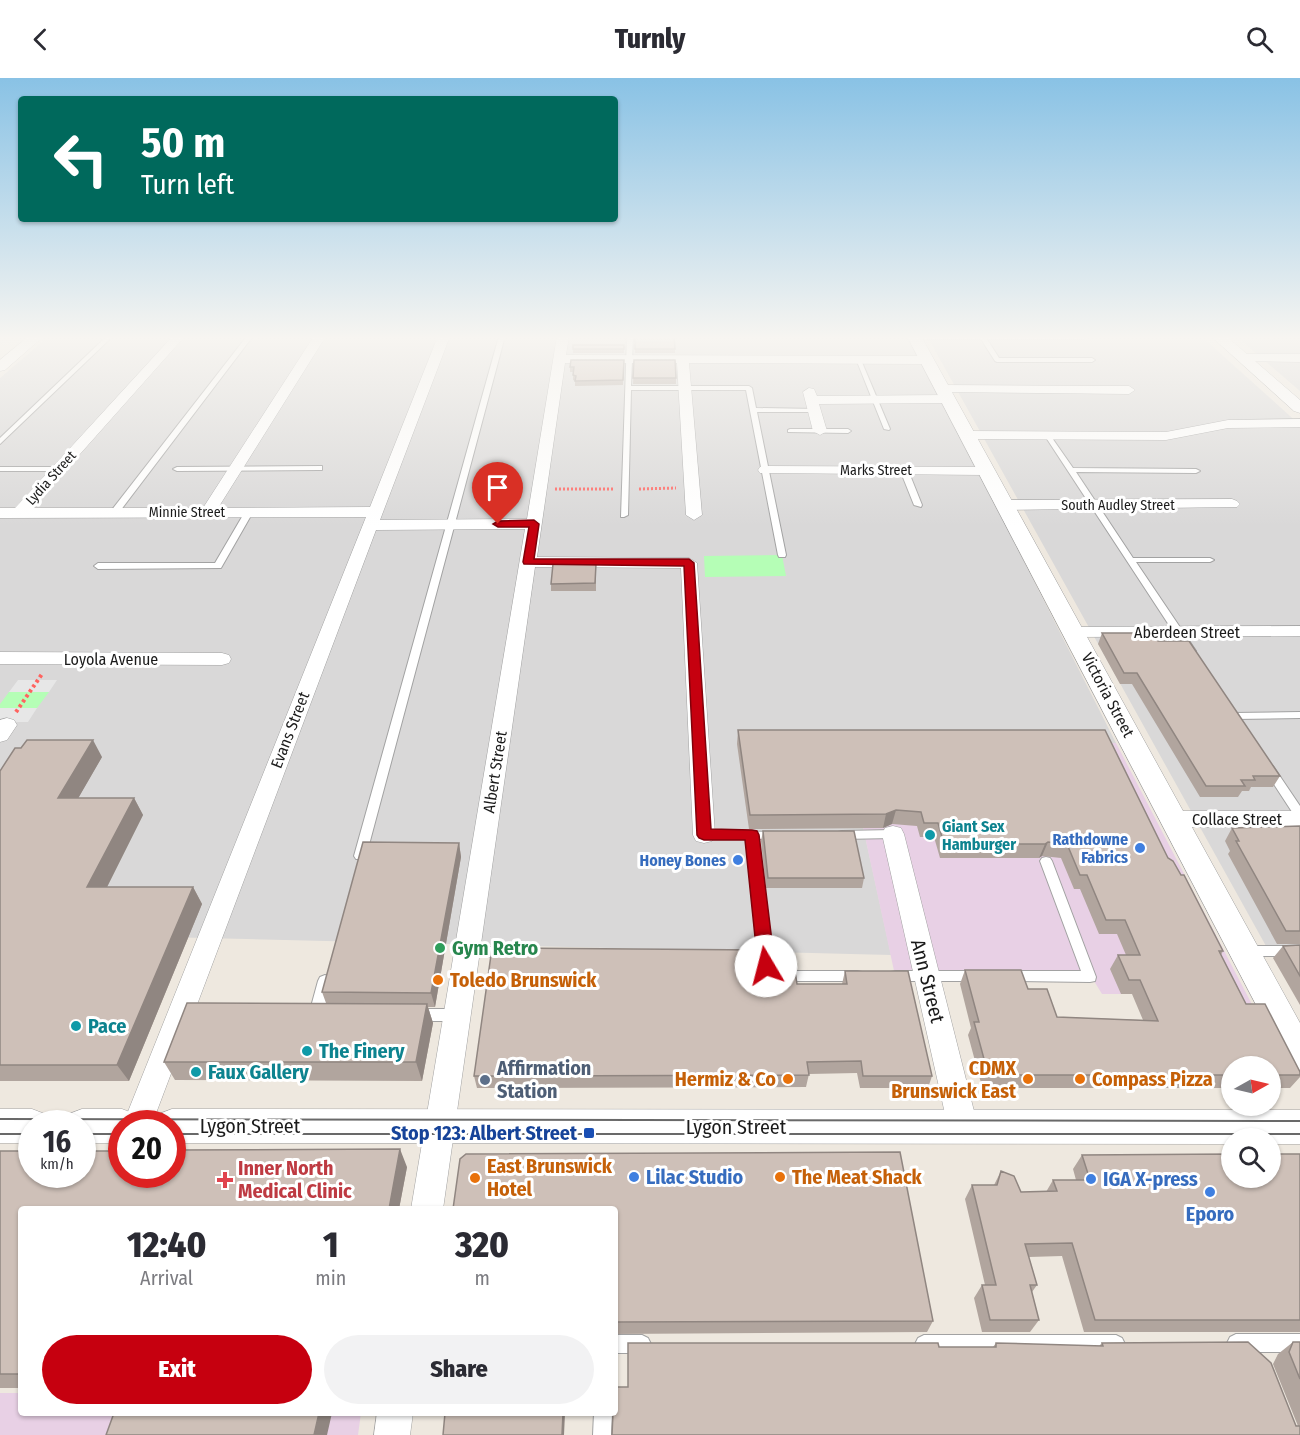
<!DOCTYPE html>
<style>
:root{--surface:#fff;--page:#f2f2f3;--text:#2b2b33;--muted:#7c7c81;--accent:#c6000f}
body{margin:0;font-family:"Fira Sans Condensed",sans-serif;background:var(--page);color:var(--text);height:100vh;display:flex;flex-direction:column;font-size:22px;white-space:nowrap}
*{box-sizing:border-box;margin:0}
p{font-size:20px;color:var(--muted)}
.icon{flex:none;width:33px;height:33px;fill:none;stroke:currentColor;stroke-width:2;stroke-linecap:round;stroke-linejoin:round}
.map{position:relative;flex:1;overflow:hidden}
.side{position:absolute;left:18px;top:1128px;width:600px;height:210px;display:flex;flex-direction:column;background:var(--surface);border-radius:6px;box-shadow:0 2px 4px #0004}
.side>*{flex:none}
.banner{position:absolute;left:18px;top:18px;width:600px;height:126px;border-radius:6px;box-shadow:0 2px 4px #0004;background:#00695c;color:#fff;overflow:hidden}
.needle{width:39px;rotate:82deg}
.fabs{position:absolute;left:1221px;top:978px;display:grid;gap:12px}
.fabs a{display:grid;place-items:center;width:60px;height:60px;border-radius:50%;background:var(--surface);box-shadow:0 2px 4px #0004;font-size:30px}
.speed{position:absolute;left:18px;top:1032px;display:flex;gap:12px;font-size:30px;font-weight:700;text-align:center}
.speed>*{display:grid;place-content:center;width:78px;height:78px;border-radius:50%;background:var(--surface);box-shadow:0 2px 4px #0004;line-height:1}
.speed small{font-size:15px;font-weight:400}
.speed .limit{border:9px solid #d22;background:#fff;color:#111}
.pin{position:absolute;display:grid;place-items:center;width:51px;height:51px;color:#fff;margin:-62px -26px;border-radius:50% 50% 50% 0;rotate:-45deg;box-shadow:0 0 6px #0007}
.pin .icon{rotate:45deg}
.me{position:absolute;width:66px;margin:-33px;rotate:352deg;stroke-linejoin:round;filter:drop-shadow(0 0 4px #0008)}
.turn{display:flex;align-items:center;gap:21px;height:126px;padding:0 24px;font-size:27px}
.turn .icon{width:78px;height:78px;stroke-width:2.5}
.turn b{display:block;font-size:42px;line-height:51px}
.eta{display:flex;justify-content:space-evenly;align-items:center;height:102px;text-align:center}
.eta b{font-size:36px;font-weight:800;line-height:42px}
.cta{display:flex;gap:12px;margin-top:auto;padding:12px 24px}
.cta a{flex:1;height:69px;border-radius:36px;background:var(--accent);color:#fff;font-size:24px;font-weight:800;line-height:69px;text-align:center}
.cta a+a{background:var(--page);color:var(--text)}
header{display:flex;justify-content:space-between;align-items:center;height:78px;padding:0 24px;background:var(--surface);font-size:27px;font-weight:800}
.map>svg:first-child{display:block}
.residential{fill:#d9d8d8}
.industrial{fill:#e8d0e5}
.park{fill:#b5feb6}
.parking{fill:#e7e7e7}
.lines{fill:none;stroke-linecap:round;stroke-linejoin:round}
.service-casing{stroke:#a2a2a2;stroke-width:2}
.minor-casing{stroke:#a2a2a2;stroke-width:1}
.tertiary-casing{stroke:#a2a2a2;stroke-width:1}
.path-far1{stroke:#ff635f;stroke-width:3;stroke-dasharray:2 2;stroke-linecap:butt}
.path{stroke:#ff635f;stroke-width:4;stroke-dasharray:3 3;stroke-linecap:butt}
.service{fill:#fff;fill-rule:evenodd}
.minor{fill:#fff;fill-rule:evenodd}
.tertiary{fill:#fff;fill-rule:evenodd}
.tram{stroke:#696969;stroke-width:2}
.wall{fill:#b1a59e}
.shaded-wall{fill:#908681}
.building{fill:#cec0b8;stroke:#908681;stroke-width:1.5}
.route{fill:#c6000f;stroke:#81000a;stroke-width:1.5}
.culture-dot{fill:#0f9aa8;stroke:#fff;stroke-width:2}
.shop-dot{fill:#3f7fe0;stroke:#fff;stroke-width:2}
.leisure-dot{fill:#2e9e5b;stroke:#fff;stroke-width:2}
.food-dot{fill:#e8710a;stroke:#fff;stroke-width:2}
.service-dot{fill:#5c6f8a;stroke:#fff;stroke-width:2}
.transit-dot{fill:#1a4fb4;stroke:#fff;stroke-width:2}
.health-dot{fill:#e0444e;stroke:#fff;stroke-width:2}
.labels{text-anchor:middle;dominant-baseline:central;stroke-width:6;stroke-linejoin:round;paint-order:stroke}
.far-street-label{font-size:14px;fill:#1b1b1b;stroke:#fff}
.street-label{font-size:16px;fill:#1b1b1b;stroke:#fff}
.culture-label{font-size:16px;font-weight:bold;fill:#0d838f;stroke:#fff;text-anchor:start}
.shop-label{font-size:16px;font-weight:bold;fill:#366cbe;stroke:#fff;text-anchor:end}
.near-leisure-label{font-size:20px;font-weight:bold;fill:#27864d;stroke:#fff;text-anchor:start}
.near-food-label{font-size:20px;font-weight:bold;fill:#c56008;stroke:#fff;text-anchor:start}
.near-street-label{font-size:20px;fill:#1b1b1b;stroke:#fff}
.near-culture-label{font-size:20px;font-weight:bold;fill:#0d838f;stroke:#fff;text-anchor:start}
.near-service-label{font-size:20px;font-weight:bold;fill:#4e5e75;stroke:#fff;text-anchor:start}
.near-transit-label{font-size:20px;font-weight:bold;fill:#164399;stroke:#fff;text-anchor:end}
.near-health-label{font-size:20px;font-weight:bold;fill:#be3a42;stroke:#fff;text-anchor:start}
.near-shop-label{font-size:20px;font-weight:bold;fill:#366cbe;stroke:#fff;text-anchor:start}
</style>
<header><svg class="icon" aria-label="back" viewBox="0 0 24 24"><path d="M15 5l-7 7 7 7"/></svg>Turnly<svg class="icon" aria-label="search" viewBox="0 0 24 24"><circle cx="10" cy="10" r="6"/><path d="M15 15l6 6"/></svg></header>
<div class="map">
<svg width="1300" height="1357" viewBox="0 0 1300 1357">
<rect width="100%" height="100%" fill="#eee8df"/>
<path class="residential" d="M49,258H910L1116,665L845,666L891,877L0,855V300Z
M927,258H1201L1300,347V877H1271Z
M1236,258H1300V313L1251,271Z"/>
<path class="industrial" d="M1116,665L1258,938L1178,916H1102L1094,903L896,902L845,666Z
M0,1315H21V1335H361L358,1357H0Z"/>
<path class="park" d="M782,477L786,498L705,499L704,478Z
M9,614H49L37,630H0V626Z"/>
<path class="parking" d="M18,602H57L49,614H9Z
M0,630H37L28,644H0Z"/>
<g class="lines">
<defs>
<path id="service" d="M107,258H113L0,366V360Z
M247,258H253L117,437H111V433Z
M499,258H505L366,778L364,781H356L354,778Z
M627,258H633L631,308H749L752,310L756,330L816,331V333L814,334H757L786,477L785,479H779L778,477L746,312H631L628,437L624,439H621Z
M979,258H985L999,280H1092L1095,282L1092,284H997L995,283Z
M856,281L861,282L890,351L889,352L884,351Z
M790,351H848L851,353L848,355L788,354V352Z
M1046,357H1050L1073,390L1196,391L1200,393L1196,395L1076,394L1133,480H1210L1214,482L1210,484H1136L1196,573L1194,575H1188L1186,573L1045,358Z
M322,388V392H319L177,393L173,391L177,389Z
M0,389H58L62,391L58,393H0Z
M901,390L908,392L922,427L921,429L914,427L900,392Z
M246,432H249L253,434L221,490L98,491L94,488L98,485H215Z
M1300,634V640L1234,641L1229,638L1234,635Z
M1269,687L1273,688L1300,728V741L1296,740L1264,691Z
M893,752L897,753L899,756L897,759L893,760L842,761L838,760L836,757L838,754L842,753Z
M704,753L780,754L782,757L780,760L758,761L773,885L782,893H857L862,894L863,898L862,902L857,903H780L762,892L761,888L747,761H704L700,760L698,757L700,754Z
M1046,779L1050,780L1052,783L1096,899L1095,903L1090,904L1010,903L1005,902L1004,898L1005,894L1010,893H1081L1040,783L1042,780Z
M1248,868H1300V878H1248L1244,877L1242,873L1244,869Z
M468,869H503L507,870L509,874L507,878L503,879H468L464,878L462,874L464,870Z
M896,893H977L982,894L983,898L982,902L977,903H896L891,902L890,898L891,894Z
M325,897L330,899L332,903L323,936L321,940L316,942L311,940L309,936L318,903L320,899Z
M416,931H457L462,933L464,937L462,941L457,943H416L411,941L409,937L411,933Z
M1236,1256H1300V1274H1236L1230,1271L1227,1265L1230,1259Z
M615,1257H642L648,1260L651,1266L648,1272L642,1275H615Z
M924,1257H1116L1122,1260L1125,1266L1122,1272L1116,1275H924L918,1272L915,1266L918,1260Z
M594,1335H612L611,1357H593Z"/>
<path id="minor" d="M173,258H185L32,430H203L314,258H326L218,430L370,429L438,258H450L380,442L527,441L557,258H569L566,277L927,278L933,282L927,286L689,285L702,437L694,442L686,437L677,285H565L537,479L689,480L697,485L715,757L712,763L704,765L696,763L693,757L681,490L535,489L443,1131H411L525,451L376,452L152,1046H123L366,439L0,440V430H15Z
M909,258H1090L1084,261H915Z
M1243,276H1300V284L1239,283L1237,280Z
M942,307L1129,308L1135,312L1129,316L938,314L936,311Z
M809,310L814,311L817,318L948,317L954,321L948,325L819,326L827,353L820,357L813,353L803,314Z
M1300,341V349L1228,350L1166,362L968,361L961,357L968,353L1166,354L1228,342Z
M765,388L986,389L993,393L986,397L760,395L758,392L760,389Z
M1232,421L1237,423L1240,426L1237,429L1004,432L996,427L1004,422Z
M1300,548V558L1074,559L1068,558L1065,554L1068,550L1074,549Z
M0,574L222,575L229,577L231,581L229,585L222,587L0,586Z
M7,640L14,642L17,647L7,662L0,664V642Z
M1174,733H1300V749H1174L1166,747L1163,741L1166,735Z
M893,748L901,750L904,756L978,1049L973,1059L963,1063L953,1059L948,1049L882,756L885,750Z
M377,1335H413L410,1357H374Z"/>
<path id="tertiary" d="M29,258H44L5,292L0,293V282Z
M907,258H921L1300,945V992L1288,988Z
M1211,258H1226L1300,322V335L1294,333Z
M0,1031H32L45,1036L49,1046H32V1065H0Z
M82,1031H122L135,1036L139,1046H122V1065H82V1046H65L69,1036Z
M172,1031L1300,1032V1066H1270V1060H1232V1066L172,1065V1046H155L159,1036Z"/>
</defs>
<use href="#service" class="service-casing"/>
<use href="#minor" class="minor-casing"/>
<use href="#tertiary" class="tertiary-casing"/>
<path class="path-far1" d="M555,411H613
M639,411L676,410"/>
<path class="path" d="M16,634L42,596"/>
<use href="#service" class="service"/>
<use href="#minor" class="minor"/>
<use href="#tertiary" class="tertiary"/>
<path class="tram" d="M0,1041L1300,1043
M0,1056H32
M82,1056H122
M172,1056H1300"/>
</g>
<path class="wall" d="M635,258L675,271V275H635Z
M624,267V275H573V271Z
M624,282L623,307L575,308V303L573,302V294H570V289Z
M634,282L676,300V306H633Z
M596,493V513H551V506Z
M1102,555L1158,563L1280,698L1273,709H1251L1249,713H1242L1238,719H1200L1132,606H1120L1098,566Z
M738,652L1168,780L1223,873L1221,877L1246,926L1300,994V999L1290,1010H1270V988H1232V1010H987L981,1005L968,957L971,950L960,906L965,892L1028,911L1057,939L1143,942L1132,916H1121L1110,891L1118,877H1126L1117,856H1099L1080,811H1074L1061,780L1042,778L1039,780H940L934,759H920L917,748L892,746L883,750L749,751L737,666Z
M102,679L78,720H134L143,737L107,809H193L202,826L129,1003H0V693Z
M1300,748V866H1277L1228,776L1230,773L1225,763L1232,750Z
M763,753L864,800L862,810H766L761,763Z
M459,765L461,779L435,929H428L433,945L422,1003L175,1002L164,984L326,925L322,914Z
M1300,867V927L1273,880L1283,868Z
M765,891L797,906H842L845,893L932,998L928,1010H860L857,995L809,996L806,1009L477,1010L474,998Z
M0,1073L407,1089L399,1131H21V1310H0Z
M1300,1076V1254H1084L1062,1178L1029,1179L1037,1207L1032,1214L1039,1242L1030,1254H982L974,1220L982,1207H985L965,1121L972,1107H994L1001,1093L1021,1114H1046L1053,1102H1076L1073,1091L1082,1077Z
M615,1131L933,1243L927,1254L615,1256Z
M1293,1264H1300V1357L628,1309L939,1269H993L996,1265L1099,1268L1102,1265L1298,1348L1273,1286L1278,1276Z"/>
<path class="shaded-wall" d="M93,662L102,679L68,738L58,720Z
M134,720L143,737L98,827L87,809Z
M896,732L892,746L883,750L886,736Z
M1048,764L1042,778L1039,780L1045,766Z
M459,765L461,779L435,929L431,915Z
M193,809L202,826L129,1003L117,987Z
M427,926L433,945L422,1003L416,984Z
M400,1071L407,1089L399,1131H389Z
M319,1335H332L327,1357H314Z
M563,1335H565L564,1357H562Z"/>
<path class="building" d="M635,258H669L674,259L675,271H635Z
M573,267H624V271H573Z
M571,282H624L623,302L575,303L576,298L573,297L574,289H570Z
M634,282H675L676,300H633Z
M553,486H596L595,505L551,506Z
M1102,555H1153L1158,563H1189L1280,698H1253L1255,702H1241L1245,708H1206L1137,595H1124Z
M738,652H1105L1168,780L1173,783L1181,797H1184L1223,873H1219L1246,926H1265L1300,994V997H1270V988H1232V997H993L987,992L974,944H979L965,892H1021L1028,911H1047L1057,939L1158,943L1140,902H1129L1118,877H1140L1125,842H1106L1087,797H1080L1067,766L1048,764L1045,766H944L938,745H924L921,734L896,732L886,736L750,737Z
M27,662H93L58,720H134L87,809H193L117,987H0V693L15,670H21Z
M1300,748V853H1286L1236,763H1239L1232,750Z
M763,753H854L864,800H768Z
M363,764L459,765L431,915L322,914Z
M1300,867V898L1283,868Z
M492,870L760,872L765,891L795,893L797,906H847L845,893H908L932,998H863L861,983L807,984L809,997L474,998Z
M187,925H201L427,926L416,984H164Z
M400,1071L389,1131H21V1296H0V1073H32V1096H82V1073H122V1096H172V1072Z
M900,1074L933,1243L615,1244V1131H453L460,1081L466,1076Z
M1232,1076V1100H1270V1076H1300V1242H1095L1072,1165L1025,1166L1037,1207H1030L1039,1242H990L982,1207H996L972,1107H997L1001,1093L1014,1098L1021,1114L1057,1113L1053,1102H1090L1082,1077Z
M1248,1264L1271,1285L1296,1348H1300V1357H612L613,1335H615V1309H628V1265H938L939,1269H996V1265L1103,1268L1102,1265Z
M1293,1264H1300V1301L1289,1274Z
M114,1335H319L314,1357H106Z
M445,1335H563L562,1357H443Z"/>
<linearGradient id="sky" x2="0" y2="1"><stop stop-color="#89c2e5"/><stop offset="0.58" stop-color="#f7f5f1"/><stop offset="1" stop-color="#f7f5f1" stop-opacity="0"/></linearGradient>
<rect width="1300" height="448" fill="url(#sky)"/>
<path class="route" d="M534,442L539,446L534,481H689L694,485L711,751L752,752L757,753L759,757L775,888L772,892L766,895L761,892L758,888L745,762H704L699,760L697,757L684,488L524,486L523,484L529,449H498L493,446L498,443Z"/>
<g class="culture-dot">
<circle cx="930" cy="757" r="6"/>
<circle cx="76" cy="948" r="6"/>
<circle cx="307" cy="973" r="6"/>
<circle cx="196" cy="994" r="6"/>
</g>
<g class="shop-dot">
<circle cx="1140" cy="770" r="6"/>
<circle cx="738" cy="782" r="6"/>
<circle cx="634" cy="1099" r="6"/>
<circle cx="1091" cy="1101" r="6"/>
<circle cx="1210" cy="1114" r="6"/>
</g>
<circle class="leisure-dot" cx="440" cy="870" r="6"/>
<g class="food-dot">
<circle cx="438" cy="902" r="6"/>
<circle cx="788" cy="1001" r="6"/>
<circle cx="1028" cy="1001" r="6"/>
<circle cx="1080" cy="1001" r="6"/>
<circle cx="780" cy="1099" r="6"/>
<circle cx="475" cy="1100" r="6"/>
</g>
<circle class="service-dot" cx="485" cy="1002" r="6"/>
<rect class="transit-dot" x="583" y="1049" width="12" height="12" rx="3"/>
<path class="health-dot" d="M222 1093h6v6h6v6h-6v6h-6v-6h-6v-6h6z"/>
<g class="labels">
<g class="far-street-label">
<text x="876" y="392">Marks Street</text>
<text transform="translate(51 400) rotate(-48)">Lydia Street</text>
<text x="1118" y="427">South Audley Street</text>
<text x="187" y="434">Minnie Street</text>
</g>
<g class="street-label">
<text x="1187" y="554">Aberdeen Street</text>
<text x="111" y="581">Loyola Avenue</text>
<text transform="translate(1108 617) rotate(62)">Victoria Street</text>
<text transform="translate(290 652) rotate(-69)">Evans Street</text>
<text transform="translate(495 694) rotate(-81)">Albert Street</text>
<text x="1237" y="741">Collace Street</text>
</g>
<g class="culture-label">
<text x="942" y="748">Giant Sex<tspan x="942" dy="18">Hamburger</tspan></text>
</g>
<g class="shop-label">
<text x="1128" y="761">Rathdowne<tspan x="1128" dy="18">Fabrics</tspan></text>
<text x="726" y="782">Honey Bones</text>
</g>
<g class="near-leisure-label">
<text x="452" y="870">Gym Retro</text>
</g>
<g class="near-food-label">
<text x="450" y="902">Toledo Brunswick</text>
<text x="1016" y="990" text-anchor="end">CDMX<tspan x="1016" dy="23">Brunswick East</tspan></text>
<text x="776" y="1001" text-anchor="end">Hermiz &amp; Co</text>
<text x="1092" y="1001">Compass Pizza</text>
<text x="487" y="1088">East Brunswick<tspan x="487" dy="23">Hotel</tspan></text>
<text x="792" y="1099">The Meat Shack</text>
</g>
<g class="near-street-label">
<text transform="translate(928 903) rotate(76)">Ann Street</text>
<text x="250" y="1048">Lygon Street</text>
<text x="736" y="1049">Lygon Street</text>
</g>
<g class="near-culture-label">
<text x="88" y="948">Pace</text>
<text x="319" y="973">The Finery</text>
<text x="208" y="994">Faux Gallery</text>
</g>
<g class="near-service-label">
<text x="497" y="990">Affirmation<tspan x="497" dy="23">Station</tspan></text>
</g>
<g class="near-transit-label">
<text x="577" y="1055">Stop 123: Albert Street</text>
</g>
<g class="near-health-label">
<text x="238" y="1090">Inner North<tspan x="238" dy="23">Medical Clinic</tspan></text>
</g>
<g class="near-shop-label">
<text x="646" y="1099">Lilac Studio</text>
<text x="1103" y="1101">IGA X-press</text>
<text x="1210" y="1136" text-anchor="middle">Eporo</text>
</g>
</g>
</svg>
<div class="fabs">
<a><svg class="needle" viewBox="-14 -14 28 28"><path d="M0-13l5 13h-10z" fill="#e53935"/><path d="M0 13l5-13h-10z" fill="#7c7c81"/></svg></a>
<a><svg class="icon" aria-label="search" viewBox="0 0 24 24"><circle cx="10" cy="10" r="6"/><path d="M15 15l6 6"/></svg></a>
</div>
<div class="speed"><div>16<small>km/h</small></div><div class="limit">20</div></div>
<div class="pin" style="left:498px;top:446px;background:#d93025"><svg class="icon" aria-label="arrive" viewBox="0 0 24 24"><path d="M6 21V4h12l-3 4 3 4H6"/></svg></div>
<svg class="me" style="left:766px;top:888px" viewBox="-20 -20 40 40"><circle r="19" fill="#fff"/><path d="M0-13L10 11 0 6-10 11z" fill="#c6000f"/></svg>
<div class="banner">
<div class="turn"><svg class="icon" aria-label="left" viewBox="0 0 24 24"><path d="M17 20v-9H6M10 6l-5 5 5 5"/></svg><div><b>50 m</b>Turn left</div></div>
</div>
<section class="side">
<div class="eta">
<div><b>12:40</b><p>Arrival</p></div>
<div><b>1</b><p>min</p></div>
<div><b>320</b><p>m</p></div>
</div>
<div class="cta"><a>Exit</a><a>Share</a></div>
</section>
</div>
